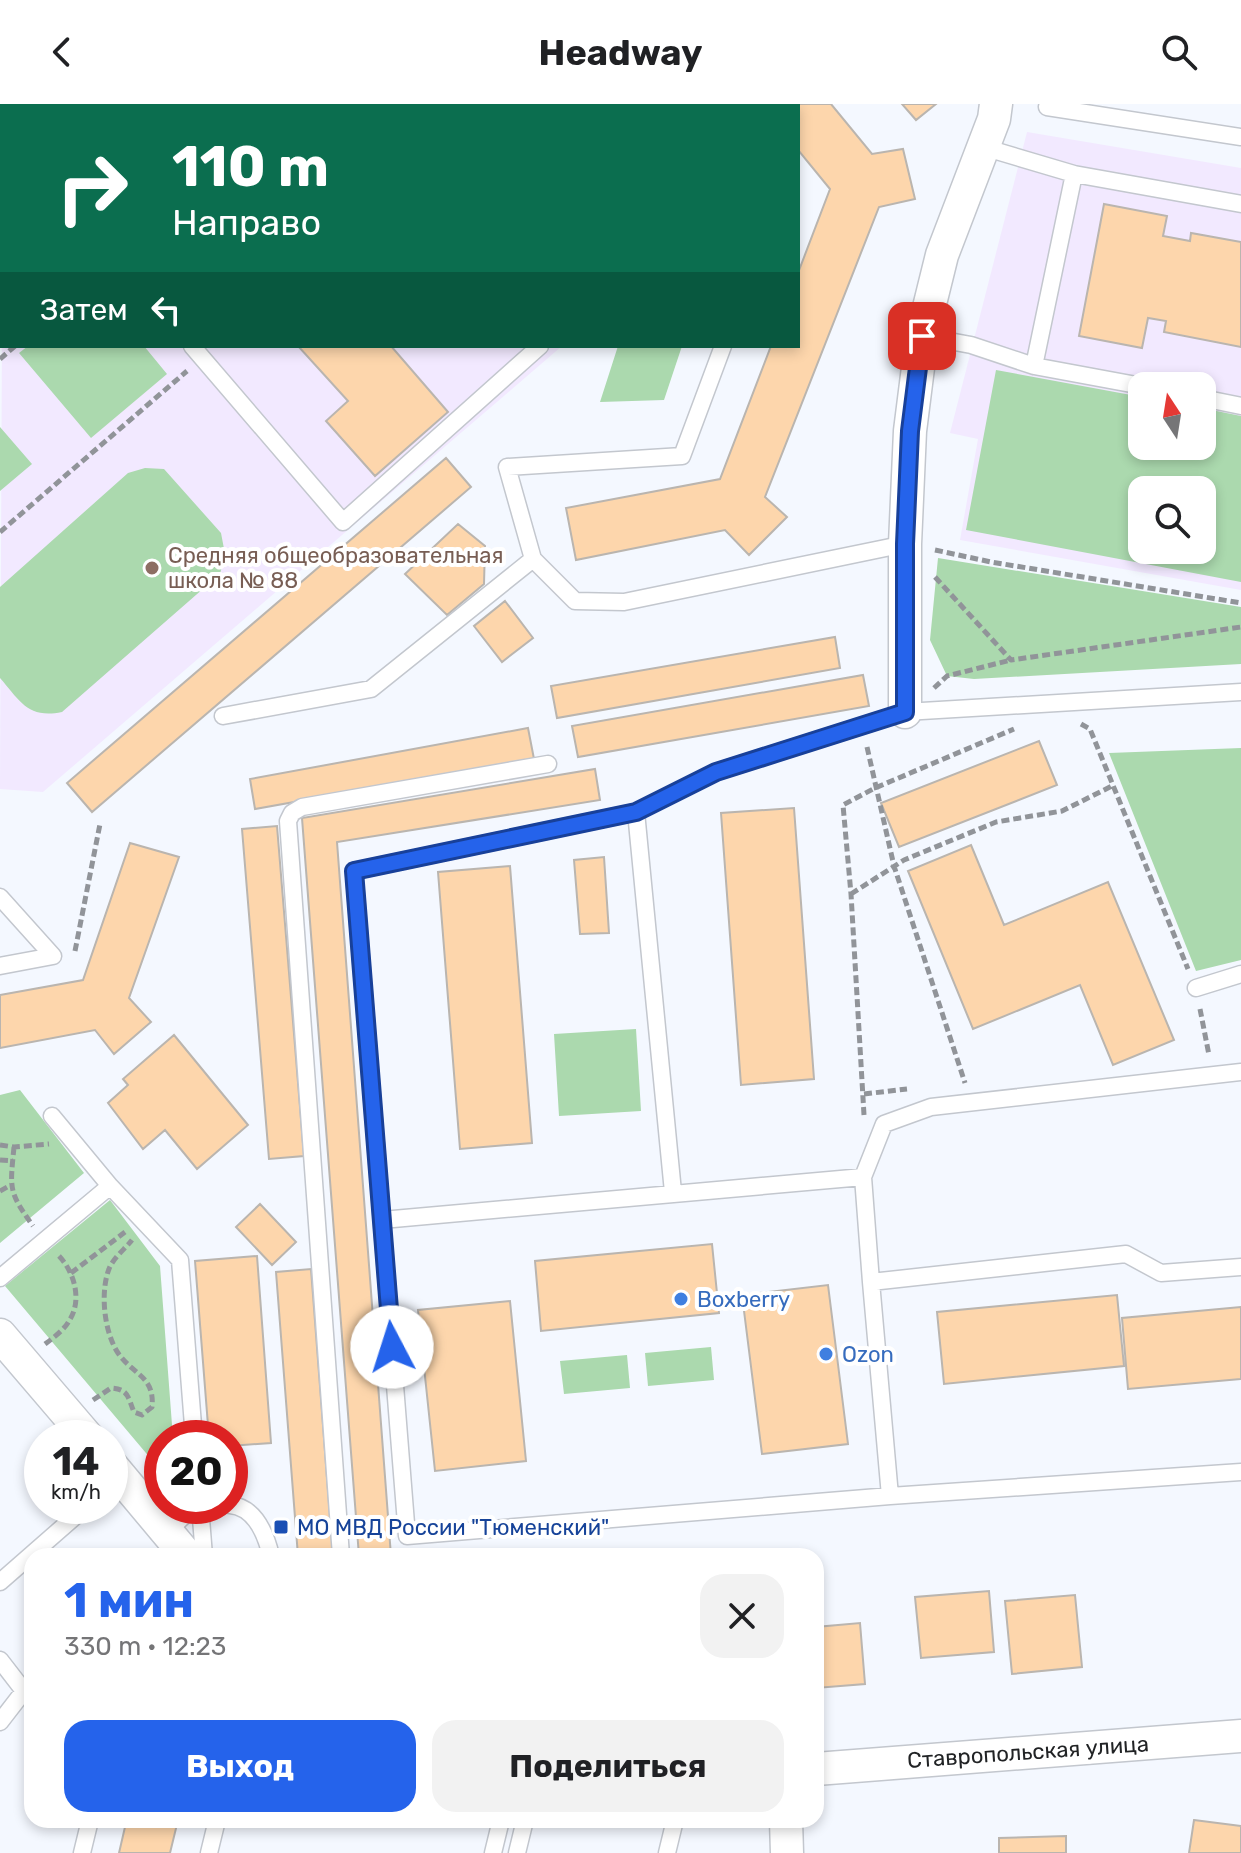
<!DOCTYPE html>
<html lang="ru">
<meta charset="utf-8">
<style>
:root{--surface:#fff;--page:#f2f2f2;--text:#202124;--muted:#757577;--accent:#2563eb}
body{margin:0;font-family:Rubik,sans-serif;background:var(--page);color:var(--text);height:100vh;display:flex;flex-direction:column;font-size:30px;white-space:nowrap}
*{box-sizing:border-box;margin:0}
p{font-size:26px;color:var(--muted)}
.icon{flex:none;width:44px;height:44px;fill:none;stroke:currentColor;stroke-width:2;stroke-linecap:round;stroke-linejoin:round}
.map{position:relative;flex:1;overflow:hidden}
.side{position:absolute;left:24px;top:1444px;width:800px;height:280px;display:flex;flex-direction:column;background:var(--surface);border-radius:24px;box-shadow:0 4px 12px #0003}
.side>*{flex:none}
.banner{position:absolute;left:0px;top:0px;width:800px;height:244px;box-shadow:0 4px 12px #0003;background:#0b6e4f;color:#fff;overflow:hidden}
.needle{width:52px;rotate:348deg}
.tools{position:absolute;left:1128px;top:268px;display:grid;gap:16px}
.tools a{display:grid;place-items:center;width:88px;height:88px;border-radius:16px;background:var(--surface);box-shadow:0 4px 12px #0003;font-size:40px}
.speed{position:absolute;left:24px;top:1316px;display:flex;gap:16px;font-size:40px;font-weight:700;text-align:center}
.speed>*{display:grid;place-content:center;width:104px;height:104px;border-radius:50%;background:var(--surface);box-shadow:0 4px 12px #0003;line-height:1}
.speed small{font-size:20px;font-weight:400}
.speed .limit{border:12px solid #d22;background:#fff;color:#111}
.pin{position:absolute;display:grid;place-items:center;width:68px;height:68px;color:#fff;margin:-34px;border-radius:16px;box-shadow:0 4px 12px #0006}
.me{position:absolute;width:88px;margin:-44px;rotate:355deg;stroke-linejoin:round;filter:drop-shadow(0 0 6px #0008)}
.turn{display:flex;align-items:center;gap:28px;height:168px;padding:0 40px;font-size:36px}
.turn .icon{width:104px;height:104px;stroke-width:2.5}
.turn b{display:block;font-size:56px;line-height:68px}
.then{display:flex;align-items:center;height:76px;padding:0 40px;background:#0003;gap:16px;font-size:30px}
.round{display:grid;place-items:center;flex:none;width:84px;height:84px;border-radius:24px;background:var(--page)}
.headline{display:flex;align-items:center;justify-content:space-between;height:136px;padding:0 40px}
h1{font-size:48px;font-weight:700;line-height:60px;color:var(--accent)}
.primary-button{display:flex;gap:16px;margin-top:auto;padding:16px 40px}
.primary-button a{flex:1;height:92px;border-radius:24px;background:var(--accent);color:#fff;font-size:32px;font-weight:700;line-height:92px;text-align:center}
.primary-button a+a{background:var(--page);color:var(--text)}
header{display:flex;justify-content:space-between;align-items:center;height:104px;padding:0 40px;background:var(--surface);font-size:36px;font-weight:700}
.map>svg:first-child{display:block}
.education{fill:#f2e9ff;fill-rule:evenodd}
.green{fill:#abd9ae;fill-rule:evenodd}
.building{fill:#fdd6ac;stroke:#bab5af;stroke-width:2}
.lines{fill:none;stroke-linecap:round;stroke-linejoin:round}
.lane-casing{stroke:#c3c7ce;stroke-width:19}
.street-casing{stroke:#c3c7ce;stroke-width:35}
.path{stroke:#919499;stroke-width:5;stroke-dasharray:8 4;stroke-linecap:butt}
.lane{stroke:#fff;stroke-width:16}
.street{stroke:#fff;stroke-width:32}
.route-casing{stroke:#184099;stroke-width:20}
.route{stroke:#2563eb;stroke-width:14}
.education-dot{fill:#8d6e63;stroke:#fff;stroke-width:3}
.shop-dot{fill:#3f7fe0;stroke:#fff;stroke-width:3}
.transit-dot{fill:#1a4fb4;stroke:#fff;stroke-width:3}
.labels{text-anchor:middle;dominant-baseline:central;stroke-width:8;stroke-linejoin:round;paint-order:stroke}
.education-label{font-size:22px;fill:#785e54;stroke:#fff;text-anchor:start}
.shop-label{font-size:22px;fill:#366cbe;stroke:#fff;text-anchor:start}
.transit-label{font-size:22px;fill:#164399;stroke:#fff;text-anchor:start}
.street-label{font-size:22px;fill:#212325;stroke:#fff}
</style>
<header><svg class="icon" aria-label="back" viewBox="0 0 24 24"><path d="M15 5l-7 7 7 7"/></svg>Headway<svg class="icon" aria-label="search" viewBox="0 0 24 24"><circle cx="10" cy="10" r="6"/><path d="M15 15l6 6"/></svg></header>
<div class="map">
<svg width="1241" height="1749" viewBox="0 0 1241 1749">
<rect width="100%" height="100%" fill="#f4f8ff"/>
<path class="education" d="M1027,28L1241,64V486L960,436L978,335L950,329ZM1142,282H1202V342H1142ZM1142,386H1202V446H1142Z
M2,218V242H562L43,688L0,685Z"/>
<path class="green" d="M28,242H144L167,270L91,334L19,249Z
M618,242H682L664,296L600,298Z
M996,266L1142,293V342H1202V304L1241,312V478L966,426ZM1142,386H1202V446H1142Z
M0,323L32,360L0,387Z
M145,364L164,365L221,429L225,450L220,470L62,608C28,615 20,597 0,574V483L128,369Z
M938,454L1241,503V560L974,575L947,572L930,536Z
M1241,644V856L1196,867L1109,649Z
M636,925L641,1007L559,1012L554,930Z
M20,986L84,1069L0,1139V991Z
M110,1096L160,1162L173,1334H162V1368L5,1182Z
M711,1243L714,1276L648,1282L645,1249Z
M627,1251L630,1284L564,1290L560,1257Z"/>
<path class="building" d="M761,0H831L872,50L903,45L915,95L879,103L765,393L787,413L749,451L725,426L576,456L566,404L720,375L771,242H798V169L830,85L798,46V2Z
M902,0H936L916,16Z
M1104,100L1167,112L1163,132L1190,137L1191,129L1241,138V243L1164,228L1166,217L1148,214L1142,244L1079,232Z
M298,242H391L448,308L375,372L326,317L348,297Z
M446,354L471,383L92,708L67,679Z
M458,420L485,442L484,480L447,511L405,470Z
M505,497L533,534L502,558L474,522Z
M835,533L840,564L557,614L551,582Z
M863,571L869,602L578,653L572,622Z
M528,624L534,655L255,705L250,675Z
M1039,637L1057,681L899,743L881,699Z
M595,665L600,696L337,738L391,1452H359L302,714Z
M794,704L814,975L741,981L721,709Z
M277,722L304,1052L269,1055L242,725Z
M130,739L179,753L129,894L151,918L114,950L95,926L0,944V891L83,876Z
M971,741L1004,821L1108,778L1174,936L1113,961L1080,881L973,925L908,767Z
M604,753L609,829L580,830L574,756Z
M510,762L532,1039L460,1045L438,768Z
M174,931L248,1021L197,1065L165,1026L143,1045L108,999L128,981L123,975Z
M260,1100L296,1138L272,1161L236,1123Z
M712,1140L719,1209L541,1227L535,1157Z
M257,1152L271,1339L230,1342V1334H209L195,1157Z
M311,1165L333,1452H298L276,1168Z
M828,1181L848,1340L762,1350L742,1191Z
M1117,1191L1124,1262L944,1280L937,1208Z
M510,1197L526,1357L435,1367L418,1206Z
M1241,1203V1275L1128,1285L1122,1214Z
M989,1487L994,1548L921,1554L915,1493Z
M1075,1491L1082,1563L1012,1570L1005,1497Z
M860,1519L865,1580L816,1584V1523Z
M103,1716H178L170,1749H119L125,1723L103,1719Z
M1194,1716L1241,1722V1749H1189Z
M1066,1732V1749H999V1734Z"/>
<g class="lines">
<defs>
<path id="lane" d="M390,0L392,2
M714,0L716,2
M170,2L173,0
M286,2L288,0
M1047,3L1241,33
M983,43L1074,70
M922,232L971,241L1034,262
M192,242L343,418L540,242
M723,242L682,352L507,363L533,455L575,497L624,498L905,440
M1142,282L1034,262L1074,70L1241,100
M1202,294L1241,302
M223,612L371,585L533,455
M636,708L673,1088
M0,793L53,852L0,862
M1196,884L1241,870
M863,1073L884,1020L931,1003L1241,968
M110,1082L180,1156L194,1334
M382,1116L863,1073L871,1178L1126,1150L1161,1169L1241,1163
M0,1174L110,1082L52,1012
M871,1178L890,1392L1241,1368
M890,1392L407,1432L354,767L636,708L716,668L905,608L1241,588
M230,1401C256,1403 266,1431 271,1452
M200,1402L204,1452
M167,1428L191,1405L202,1402
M341,1452L288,717L292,709L302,703L548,660
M0,1478L87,1402
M0,1556L24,1587L0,1618
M82,1749L90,1716
M209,1749L217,1716
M493,1749L501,1716
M517,1749L525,1716
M667,1749L675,1716"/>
<path id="street" d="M905,608V440L910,327L922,232L942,151L994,15L996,0
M0,1231L88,1334
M110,1360L187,1452
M816,1665L1241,1632
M786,1716L787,1749"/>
</defs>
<use href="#lane" class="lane-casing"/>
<use href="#street" class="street-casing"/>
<path class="path" d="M497,0L499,2
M116,2L118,0
M0,255L15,242
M0,428L187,267
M935,446L991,458L1241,499
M935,473L1011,556L1241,523
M934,584L947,572L1011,556
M1081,620L1090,625L1188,865
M867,643L894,762L965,979
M851,790L904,756L996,718L1062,707L1112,682
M75,847L100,720
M1200,905L1209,951
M864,990L907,985
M864,1011L851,790L843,701L875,684L1014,625
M0,1041L14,1043L49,1040
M14,1043C10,1085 8,1087 33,1122
M0,1056L13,1057
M0,1087L11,1081
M71,1169L125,1128
M45,1240C53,1234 64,1226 69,1217C83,1196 74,1167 58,1151
M93,1296L111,1284C129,1285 128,1294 134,1308L142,1311L152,1303C155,1272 133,1271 118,1249C104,1228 100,1188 109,1165C113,1154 125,1145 132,1136"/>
<use href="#lane" class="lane"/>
<use href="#street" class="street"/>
</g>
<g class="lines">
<defs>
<path id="route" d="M392,1243L354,767L636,708L716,668L905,608V440L910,327L922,232"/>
</defs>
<use href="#route" class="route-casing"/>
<use href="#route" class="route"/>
</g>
<circle class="education-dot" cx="152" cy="464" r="8"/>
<g class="shop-dot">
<circle cx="681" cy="1195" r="8"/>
<circle cx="826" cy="1250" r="8"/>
</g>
<rect class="transit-dot" x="273" y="1415" width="16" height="16" rx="4"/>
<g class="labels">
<g class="education-label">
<text x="168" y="451">Средняя общеобразовательная<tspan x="168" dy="25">школа № 88</tspan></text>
</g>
<g class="shop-label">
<text x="697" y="1195">Boxberry</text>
<text x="842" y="1250">Ozon</text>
</g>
<g class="transit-label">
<text x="297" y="1423">МО МВД России "Тюменский"</text>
</g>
<g class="street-label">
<text transform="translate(1028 1648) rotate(-4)">Ставропольская улица</text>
</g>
</g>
</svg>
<div class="tools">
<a><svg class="needle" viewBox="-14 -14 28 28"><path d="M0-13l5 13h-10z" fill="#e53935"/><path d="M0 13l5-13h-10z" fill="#757577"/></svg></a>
<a><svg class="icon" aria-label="search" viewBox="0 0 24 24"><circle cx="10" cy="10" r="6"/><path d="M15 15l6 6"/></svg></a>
</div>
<div class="speed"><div>14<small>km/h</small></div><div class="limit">20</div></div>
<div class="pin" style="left:922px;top:232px;background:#d93025"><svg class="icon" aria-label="arrive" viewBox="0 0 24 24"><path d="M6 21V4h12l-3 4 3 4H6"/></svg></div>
<svg class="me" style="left:392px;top:1243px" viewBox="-20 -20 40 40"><circle r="19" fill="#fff"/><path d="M0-13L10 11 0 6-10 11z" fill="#2563eb"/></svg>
<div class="banner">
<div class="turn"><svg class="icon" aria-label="right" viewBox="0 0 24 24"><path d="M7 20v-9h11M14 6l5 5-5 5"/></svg><div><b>110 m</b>Направо</div></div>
<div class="then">Затем<svg class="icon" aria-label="left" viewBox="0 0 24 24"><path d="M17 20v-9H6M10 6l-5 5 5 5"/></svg></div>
</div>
<section class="side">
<div class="headline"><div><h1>1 мин</h1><p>330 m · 12:23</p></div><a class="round"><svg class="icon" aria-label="close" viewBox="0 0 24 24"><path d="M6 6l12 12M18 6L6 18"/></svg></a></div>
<div class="primary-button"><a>Выход</a><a>Поделиться</a></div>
</section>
</div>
